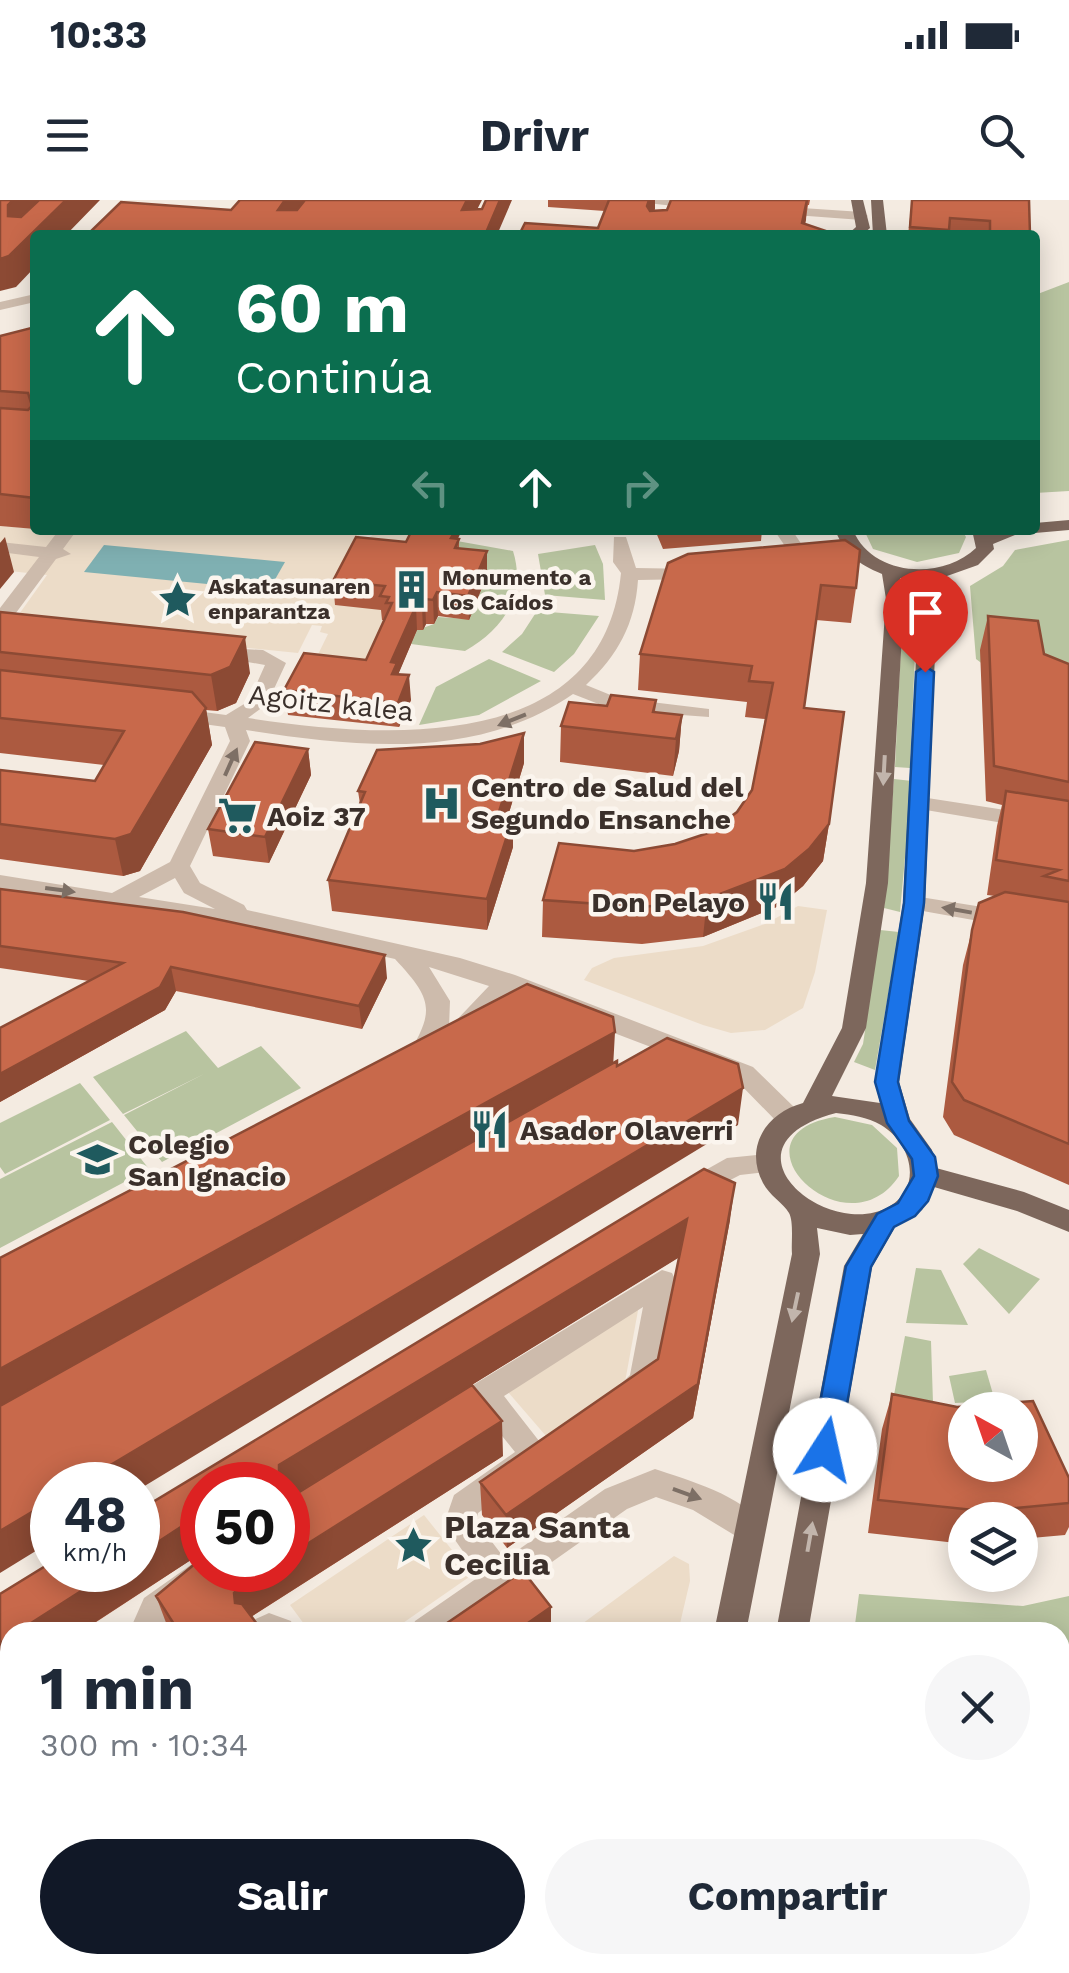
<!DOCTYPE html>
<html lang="es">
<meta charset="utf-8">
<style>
:root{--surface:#fff;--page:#f6f6f7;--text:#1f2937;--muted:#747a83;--accent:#111827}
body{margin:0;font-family:"Work Sans",sans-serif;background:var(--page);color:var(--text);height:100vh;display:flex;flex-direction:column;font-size:38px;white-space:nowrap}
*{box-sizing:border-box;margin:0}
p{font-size:32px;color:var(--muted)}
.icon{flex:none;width:55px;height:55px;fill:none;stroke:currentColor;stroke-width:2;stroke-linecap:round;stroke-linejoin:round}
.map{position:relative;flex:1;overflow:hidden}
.details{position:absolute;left:0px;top:1422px;width:1070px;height:352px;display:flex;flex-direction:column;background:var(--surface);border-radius:30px 30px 0 0;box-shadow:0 5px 25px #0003}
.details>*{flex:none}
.top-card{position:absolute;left:30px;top:30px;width:1010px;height:305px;border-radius:10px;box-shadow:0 5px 25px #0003;background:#0b6e4f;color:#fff;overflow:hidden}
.needle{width:65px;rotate:320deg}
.controls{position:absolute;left:948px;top:1192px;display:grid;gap:20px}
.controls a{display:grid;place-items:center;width:90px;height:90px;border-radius:50%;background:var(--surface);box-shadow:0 5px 25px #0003;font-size:50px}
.speed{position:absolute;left:30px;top:1262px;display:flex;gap:20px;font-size:50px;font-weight:700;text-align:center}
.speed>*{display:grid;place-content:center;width:130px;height:130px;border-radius:50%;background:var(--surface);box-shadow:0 5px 25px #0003;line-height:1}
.speed small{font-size:25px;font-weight:400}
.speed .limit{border:15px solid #d22;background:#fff;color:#111}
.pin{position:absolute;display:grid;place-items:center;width:85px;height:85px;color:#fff;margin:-102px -42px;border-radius:50% 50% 50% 0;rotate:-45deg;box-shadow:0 0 10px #0007}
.pin .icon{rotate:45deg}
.me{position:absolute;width:110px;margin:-55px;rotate:10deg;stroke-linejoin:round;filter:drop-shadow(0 0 8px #0008)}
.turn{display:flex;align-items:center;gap:35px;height:210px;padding:0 40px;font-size:45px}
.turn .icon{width:130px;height:130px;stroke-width:2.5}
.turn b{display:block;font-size:70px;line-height:85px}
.lanes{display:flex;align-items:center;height:95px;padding:0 40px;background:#0003;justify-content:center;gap:50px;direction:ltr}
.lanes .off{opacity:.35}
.round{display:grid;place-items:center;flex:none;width:105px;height:105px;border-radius:52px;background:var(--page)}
.summary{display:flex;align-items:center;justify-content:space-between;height:170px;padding:0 40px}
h1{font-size:60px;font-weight:700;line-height:75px}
.cta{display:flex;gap:20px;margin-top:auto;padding:20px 40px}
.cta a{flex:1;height:115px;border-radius:60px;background:var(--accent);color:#fff;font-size:40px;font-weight:700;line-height:115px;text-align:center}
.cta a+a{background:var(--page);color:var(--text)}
.status{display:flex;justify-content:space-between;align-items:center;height:70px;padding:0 50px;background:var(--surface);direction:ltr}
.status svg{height:28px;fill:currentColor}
header{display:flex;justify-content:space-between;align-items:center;height:130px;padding:0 40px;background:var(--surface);font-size:45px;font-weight:700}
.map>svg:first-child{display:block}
.green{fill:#b8c4a0}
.plaza{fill:#ecdcc8}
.water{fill:#7fb0b2}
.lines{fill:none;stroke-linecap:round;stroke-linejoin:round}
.minor{fill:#cdbbac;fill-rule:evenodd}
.major{fill:#7d675c;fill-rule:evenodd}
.wall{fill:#ac5a40}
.shaded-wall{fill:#8c4a34}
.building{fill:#c8694b;stroke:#8c4a34;stroke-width:2.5;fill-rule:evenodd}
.oneway{fill:#7d6f65}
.oneway2{fill:#c2b5ac}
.route{fill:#1a73e8;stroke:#114b97;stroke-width:2.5}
.labels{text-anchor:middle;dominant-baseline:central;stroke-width:9;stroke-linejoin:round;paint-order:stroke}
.far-poi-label{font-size:22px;font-weight:bold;fill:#3b302b;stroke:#fbf5ee;text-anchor:start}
.street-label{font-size:28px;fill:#3b302b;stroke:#fbf5ee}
.poi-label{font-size:28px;font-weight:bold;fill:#3b302b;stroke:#fbf5ee;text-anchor:start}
.near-poi-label{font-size:32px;font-weight:bold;fill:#3b302b;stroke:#fbf5ee;text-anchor:start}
</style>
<div class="status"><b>10:33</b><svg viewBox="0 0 49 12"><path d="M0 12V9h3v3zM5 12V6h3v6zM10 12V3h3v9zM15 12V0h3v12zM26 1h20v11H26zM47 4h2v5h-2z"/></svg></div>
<header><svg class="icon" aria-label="menu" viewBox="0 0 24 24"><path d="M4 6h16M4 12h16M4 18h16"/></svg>Drivr<svg class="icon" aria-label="search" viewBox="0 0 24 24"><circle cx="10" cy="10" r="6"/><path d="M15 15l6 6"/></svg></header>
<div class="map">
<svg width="1069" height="1773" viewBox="0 0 1069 1773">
<rect width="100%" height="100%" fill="#f4ebe1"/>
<path class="green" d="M1069,82V291L1035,293V95Z
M864,330H962L966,337L959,353L917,362L873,349Z
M1069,340V615L986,601L984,465L976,459L970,386L1003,366L1015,350Z
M457,341L513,351C527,396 503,429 465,451L411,444L417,430L434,424L438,417L469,419L487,376L456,372Z
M595,345L603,364L605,400L545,395L538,354Z
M903,406L917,407L910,568L895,567Z
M537,411L599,416L574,454L554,472L502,452L522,434Z
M489,459L541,481L479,515L419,525L436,487Z
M894,579L912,581L900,712L884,708Z
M880,730L899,732L875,870L854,862L863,844Z
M186,831L218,868L261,846L301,888L162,962L124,915L204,874L123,914L93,877Z
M80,883L110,920L5,974L0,967V923Z
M835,917L872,925L897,948L899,976C846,1056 723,935 835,917Z
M112,922L149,969L0,1048V979Z
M979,1048L1040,1079L1009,1114L963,1064Z
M916,1068L941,1070L968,1125L906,1123Z
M905,1136L931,1141L933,1203L894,1195Z
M986,1170L995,1201L955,1203L949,1176Z
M859,1394L1023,1406L1069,1396V1773H803L805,1765H1060V1432H854Z
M348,1765H600L598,1773H340Z"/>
<path class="plaza" d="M0,326L78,332L362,330L357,339L363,341L381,330H439L386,410L390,421L368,484L307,477L328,434L320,432L322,426L312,425L298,453L12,424L47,375L0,370Z
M798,706L827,710L815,772L803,808L765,830L731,833L703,825L584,780L592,768L614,758L703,746L765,724Z
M639,1105L625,1182L546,1236L508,1192Z
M424,1315L472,1375L390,1432H310L290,1405Z
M674,1356L689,1364L690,1381L678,1432H571Z"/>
<path class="water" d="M104,345L285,362L269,390L84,372Z"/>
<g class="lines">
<path class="minor" d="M619,0H684L708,5L702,9Z
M772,6L862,12L868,16L862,20L767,13Z
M35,94V102L0,110V102Z
M59,330H77L63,349L71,354L56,359L7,425L0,427V408L39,357L0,352V342L46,347Z
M774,330H792L802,345L787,349Z
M614,337H626L636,368L695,369L704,374L695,379L638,380C635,424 618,455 586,485L618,498L709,509V517L614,510L573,494C476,561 356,547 246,530L250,541L190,666L200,683L244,705L247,710L460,758L515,775L753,867L797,910L801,917L797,924H779L735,879L509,793L468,838L459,841L447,832L428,863L419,866L407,857C435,810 433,800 395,759L249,726L209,723L0,689V675L112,693L170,662L230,541L225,527L174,520L164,514L174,508L226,515L249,501L265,465L207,455V447L263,450L286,463L267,504L248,518C381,538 603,557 621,373L613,362ZM175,678L184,693L215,709L139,697ZM429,767L489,786L449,828L450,801Z
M921,597L1069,620V634L914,608L910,603Z
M914,696L1069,721V737L906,708L903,703Z
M766,954L775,957L779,964L775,971L740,975L688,1002L679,999L675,992L679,985L727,958Z
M662,1070L672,1073L676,1081L653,1191L628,1205L618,1201L613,1192L630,1175L643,1107L504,1196L550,1255L546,1264L478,1313L476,1321L505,1359L605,1289L655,1269C687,1280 750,1297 765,1330L760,1340L749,1344L693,1310L656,1297L627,1309L453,1432H411L415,1421L480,1376L444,1324L454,1295L515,1252L481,1210L452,1226L442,1222L437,1213L442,1204Z
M202,1357V1370H223C211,1398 173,1404 161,1432H129L144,1398Z
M269,1413L291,1421L295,1432H247L251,1421Z
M0,1668L10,1672V1723L0,1719Z
M10,1748V1765H33L29,1773H0V1753Z"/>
<path class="major" d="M851,0H863L870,28L862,35H847L856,27Z
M871,0H883L887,35H873Z
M1069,320V330L1035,333L1028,330H1035V323Z
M835,330H853C872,376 941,381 976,348L972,330H1027L993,344L994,349L978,365L947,376L937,404L925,703L899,882L910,919L932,950L936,968L1024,992L1069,1010V1032L1017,1011L934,987L922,1010L895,1027L872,1067L808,1432H776L844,1066L863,1034L850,1035L817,1028L820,1054L746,1432H714L792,1054C791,1044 794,1022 789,1013C783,1003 769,995 763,983C744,947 766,913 803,903L842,828L866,683L886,399L882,374C858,364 845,354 835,330ZM900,378L928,379L919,404L903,703L875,882L880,903L832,896L866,828L888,683L904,399ZM836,913C852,915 867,917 881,925C910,942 924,985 890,1006C829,1043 711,946 836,913Z
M637,1765H675L673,1773H635Z
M712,1765H750L749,1773H711Z"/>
</g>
<path class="wall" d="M548,0H655L654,11L667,10L671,0H810L809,5H808L805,24L598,28L605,11L548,7Z
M912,0H1029L1030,35H908Z
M35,127V329L0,326V136Z
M655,330H762L761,341L663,349Z
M459,339V349L487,351V375L469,420L438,416L434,424H426L423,430H417L398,474L411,500L399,527L288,515L284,490L366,460L384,420H382L381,410L335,405L333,381L406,342Z
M668,363L856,388L851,423L816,420L804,508L829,624L823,661L803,686L779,706L703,737L642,744L542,737L543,700L634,651L675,644L708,633L737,612L752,590L765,519L745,517L747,502L638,490L640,454Z
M0,412L250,473L236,503L217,511L206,510L212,545L140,671L123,676L0,659V570L95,581L104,565L0,553Z
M988,416L1044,454L1069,464V985L954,935L943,917L963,765L979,703L995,696L987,695L997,626L1002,605L986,601L980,450Z
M656,500L655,512L682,515L679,551L673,576L560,562L561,526Z
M308,549L311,575L269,663L213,656L208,629Z
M524,563L508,616L513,617V647L487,730L332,711L328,680L360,604L358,591Z
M0,689L387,778L362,829L176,791L165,810L0,902V828L89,781L0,768Z
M730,1020L693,1218L507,1348L482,1315L480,1282L658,1159L679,1057L288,1298V1285H202V1356L200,1354L0,1485V1394L138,1311Z
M892,1194L1069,1278V1327L1065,1335L1020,1339V1320H965V1344L868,1333L882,1229Z
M503,1256L251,1417L263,1432H171L168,1428L156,1396Z"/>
<path class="shaded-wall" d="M13,0H51L14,46L8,16V5Z
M66,0H100L66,35H35V67L16,87L0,91V59Z
M285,0H307L282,35L278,10Z
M467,0H482L464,35L462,10Z
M500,0H512L497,35H485Z
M649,0H655V9L646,34L647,6Z
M807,0L806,20L802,35V23Z
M451,330H462L454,347L452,362Z
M5,337L14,372L0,389V343Z
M487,351V375L469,420L468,396Z
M437,392L438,416L434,424L433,400Z
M425,399L426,424L423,430L422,406Z
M416,406L417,430L398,475L394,498L391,462Z
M245,437L250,473L236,503L217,511L211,475Z
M409,475L411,500L399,527L398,503Z
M206,508L212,545L140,671L123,676L115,639Z
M682,515L679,551L673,576L676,539Z
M524,533V563L499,646L498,615Z
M308,549L311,575L269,663L265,637Z
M513,617V647L487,730V699Z
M829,624L823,661L803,686L779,706L703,737L707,699Z
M385,755L387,778L362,829L359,806Z
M171,767L176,791L165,810L0,902V874Z
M615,832L613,868L0,1212V1169Z
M743,888L738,925L138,1290V1285H77Z
M735,983L730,1020L693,1218L507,1348L506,1315L698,1184Z
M687,1019L683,1055L288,1298V1285H279V1265Z
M502,1221L503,1256L249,1418L235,1403L234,1393L241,1386L266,1370H288V1356Z
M52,1300V1341L0,1373V1331Z
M190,1321L200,1354L80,1432H17L114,1370H138V1355Z
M551,1407V1432H515Z
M10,1437V1479L0,1485V1443Z"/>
<path class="building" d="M0,0H13L8,5V16L21,17L39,0H66L9,56L0,59Z
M240,0H285L278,10H297L305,0H467L462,10L482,9L486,0H500L485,35H87L121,2L231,10Z
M609,0H649L647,6L650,11L667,10L671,0H807L802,23L826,31L825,35H519L525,23L598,28Z
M912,0H1029L1030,35L990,33V21L950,18L949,30L910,27Z
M35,127V298L0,294V208L28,210L32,206L28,193L0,191V136Z
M427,330H451L450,332L454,333L451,338L459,339L455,348L487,351L468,396L437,392L433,400L425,399L422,406H416L391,462L397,463L392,474L409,475L398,503L284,490L304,453L366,460L392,403H386L389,397L380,396L385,386L333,381L356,337L406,342L410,334Z
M845,340L860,350L856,388L821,385L804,508L844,512L829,624L809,649L785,669L707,699L644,707L543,700L559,643L634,651L675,644L708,633L737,612L752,590L773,483L749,481L752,466L640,454L668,363L688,354Z
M0,412L245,437L230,467L211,475L0,452Z
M988,416L1038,421L1044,454L1069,464V582L994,566Z
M0,470L192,492L206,508L131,634L115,639L0,624V570L95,581L124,531L0,518Z
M611,495L656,500L653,512L682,515L676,539L561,526L569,502L607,506Z
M524,533L498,615L513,617L487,699L328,680L365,592L358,591L377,550L480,544Z
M255,542L308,549L265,637L208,629Z
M1006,591L1069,601V681L1044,676L1059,670L996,660Z
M0,689L183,712L385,755L359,806L171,767L160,787L0,874V828L123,763L0,746Z
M1005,692L1069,702V944L964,900L952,882L972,730L979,703Z
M527,784L613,817L615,832L0,1169V1058Z
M667,838L738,864L743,888L77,1285H52V1300L0,1331V1206L617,861V866Z
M704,969L735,983L698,1184L506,1315L480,1282L658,1159L687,1019L279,1265V1285H202V1334H196L195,1322L190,1321L138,1355V1311Z
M472,1185L502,1221L288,1356V1299Z
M892,1194L957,1207L1033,1201L1069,1278V1303L983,1311L878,1300ZM965,1210H1020V1265H965Z
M202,1358V1370H266L241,1386L234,1393L235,1403L242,1404L263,1432H179L156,1396Z
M52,1362V1370H114L17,1432H10V1437L0,1443V1394Z
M523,1371L551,1407L515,1432H434Z
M0,1504L10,1522V1645L0,1626Z
M147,1765H247L251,1768L248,1773H141Z"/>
<defs><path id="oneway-solid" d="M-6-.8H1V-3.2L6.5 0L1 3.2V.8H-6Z" transform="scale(2.5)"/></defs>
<g class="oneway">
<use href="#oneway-solid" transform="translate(512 520) rotate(158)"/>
<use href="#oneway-solid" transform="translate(231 562) rotate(-66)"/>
<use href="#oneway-solid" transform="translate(60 690) rotate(8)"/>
<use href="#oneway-solid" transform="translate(957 710) rotate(-170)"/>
<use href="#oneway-solid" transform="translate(687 1294) rotate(20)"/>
</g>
<g class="oneway2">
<use href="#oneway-solid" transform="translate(884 570) rotate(93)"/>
<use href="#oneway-solid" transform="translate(795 1107) rotate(102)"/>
<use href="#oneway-solid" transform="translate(810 1337) rotate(-80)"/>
</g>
<path class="route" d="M925,466L934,472L924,703L898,882L909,921L935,957L938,976L928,1001L915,1016L894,1027L871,1067L839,1250L835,1259L825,1262L815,1259L811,1250L846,1066L877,1014L898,1003L914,976L912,959L887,923L875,882L904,703L916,472Z"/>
<defs>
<symbol id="building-bare" viewBox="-9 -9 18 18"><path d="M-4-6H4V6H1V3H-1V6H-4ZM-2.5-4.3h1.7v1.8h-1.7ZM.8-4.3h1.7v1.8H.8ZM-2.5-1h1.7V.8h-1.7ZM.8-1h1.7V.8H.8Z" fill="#1f5a5e" stroke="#fbf5ee" stroke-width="2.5" paint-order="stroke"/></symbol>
<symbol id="sight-bare" viewBox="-9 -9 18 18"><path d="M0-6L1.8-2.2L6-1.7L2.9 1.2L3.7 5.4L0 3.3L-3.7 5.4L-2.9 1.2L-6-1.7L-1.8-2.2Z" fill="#1f5a5e" stroke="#fbf5ee" stroke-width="2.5" paint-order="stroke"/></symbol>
<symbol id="hospital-bare" viewBox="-9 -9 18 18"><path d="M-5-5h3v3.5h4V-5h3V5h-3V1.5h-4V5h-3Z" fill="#1f5a5e" stroke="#fbf5ee" stroke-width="2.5" paint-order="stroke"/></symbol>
<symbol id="supermarket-bare" viewBox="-9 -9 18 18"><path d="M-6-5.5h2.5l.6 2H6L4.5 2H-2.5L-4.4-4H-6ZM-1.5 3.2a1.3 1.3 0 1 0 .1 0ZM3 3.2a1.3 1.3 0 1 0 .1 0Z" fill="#1f5a5e" stroke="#fbf5ee" stroke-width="2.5" paint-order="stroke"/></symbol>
<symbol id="restaurant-bare" viewBox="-9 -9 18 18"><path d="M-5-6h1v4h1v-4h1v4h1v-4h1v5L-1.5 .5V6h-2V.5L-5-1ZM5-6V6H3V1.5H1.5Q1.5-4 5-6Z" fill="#1f5a5e" stroke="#fbf5ee" stroke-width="2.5" paint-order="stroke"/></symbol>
<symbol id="school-bare" viewBox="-9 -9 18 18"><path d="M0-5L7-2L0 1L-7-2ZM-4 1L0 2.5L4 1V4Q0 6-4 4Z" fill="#1f5a5e" stroke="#fbf5ee" stroke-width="2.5" paint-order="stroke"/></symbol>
</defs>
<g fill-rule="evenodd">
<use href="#building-bare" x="384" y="362" width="55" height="55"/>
<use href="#sight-bare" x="150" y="372" width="55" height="55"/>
<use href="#hospital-bare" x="414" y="576" width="55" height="55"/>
<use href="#supermarket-bare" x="210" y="588" width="55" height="55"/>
<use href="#restaurant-bare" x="748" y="674" width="55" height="55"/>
<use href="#restaurant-bare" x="462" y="902" width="55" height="55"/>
<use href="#school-bare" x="70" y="932" width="55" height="55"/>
<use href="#sight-bare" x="386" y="1318" width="55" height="55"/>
</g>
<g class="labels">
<g class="far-poi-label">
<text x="442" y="377">Monumento a<tspan x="442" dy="25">los Caídos</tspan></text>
<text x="208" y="386">Askatasunaren<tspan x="208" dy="25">enparantza</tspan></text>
</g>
<g class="street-label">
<text transform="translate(331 503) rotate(6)">Agoitz kalea</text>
</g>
<g class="poi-label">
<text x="471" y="587">Centro de Salud del<tspan x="471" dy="32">Segundo Ensanche</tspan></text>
<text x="267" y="616">Aoiz 37</text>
<text x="745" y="702" text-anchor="end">Don Pelayo</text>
<text x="520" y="930">Asador Olaverri</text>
<text x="128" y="944">Colegio<tspan x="128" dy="32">San Ignacio</tspan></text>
</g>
<g class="near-poi-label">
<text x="444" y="1327">Plaza Santa<tspan x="444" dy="37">Cecilia</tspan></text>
</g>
</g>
</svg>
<div class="controls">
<a><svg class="needle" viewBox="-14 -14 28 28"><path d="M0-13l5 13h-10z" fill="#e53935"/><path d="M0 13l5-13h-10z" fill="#747a83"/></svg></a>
<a><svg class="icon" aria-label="layers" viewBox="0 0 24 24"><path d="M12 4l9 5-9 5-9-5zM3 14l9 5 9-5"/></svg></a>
</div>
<div class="speed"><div>48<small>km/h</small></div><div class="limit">50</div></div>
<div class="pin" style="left:925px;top:472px;background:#d93025"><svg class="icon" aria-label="arrive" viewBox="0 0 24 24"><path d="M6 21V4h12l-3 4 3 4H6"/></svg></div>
<svg class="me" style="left:825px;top:1250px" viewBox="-20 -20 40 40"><circle r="19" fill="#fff"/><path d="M0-13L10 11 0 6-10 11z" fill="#1a73e8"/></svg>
<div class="top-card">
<div class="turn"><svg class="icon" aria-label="ahead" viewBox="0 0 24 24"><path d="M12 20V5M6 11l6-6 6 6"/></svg><div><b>60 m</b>Continúa</div></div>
<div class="lanes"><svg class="icon off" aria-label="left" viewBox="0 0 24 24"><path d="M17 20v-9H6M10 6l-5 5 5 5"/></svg><svg class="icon" aria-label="ahead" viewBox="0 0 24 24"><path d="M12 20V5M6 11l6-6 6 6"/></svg><svg class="icon off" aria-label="right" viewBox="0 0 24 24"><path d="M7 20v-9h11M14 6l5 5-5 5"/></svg></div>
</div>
<section class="details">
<div class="summary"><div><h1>1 min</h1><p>300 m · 10:34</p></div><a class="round"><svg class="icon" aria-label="close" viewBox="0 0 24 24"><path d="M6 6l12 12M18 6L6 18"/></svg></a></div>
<div class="cta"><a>Salir</a><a>Compartir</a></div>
</section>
</div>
